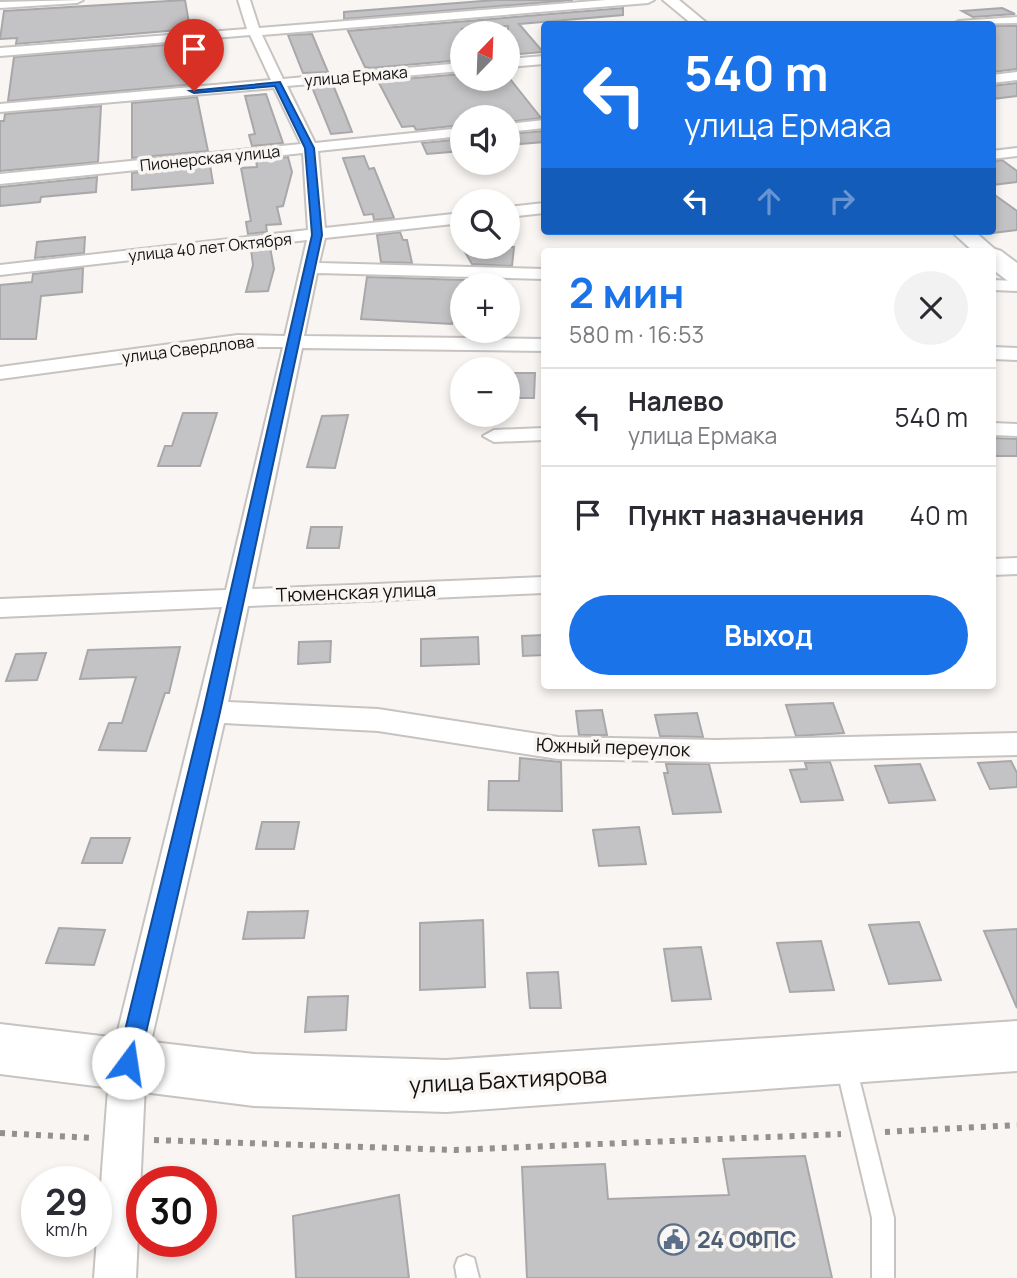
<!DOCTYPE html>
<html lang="ru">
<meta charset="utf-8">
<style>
:root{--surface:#fff;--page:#f2f2f3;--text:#2b2b33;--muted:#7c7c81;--line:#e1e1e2;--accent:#1a73e8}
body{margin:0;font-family:Manrope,sans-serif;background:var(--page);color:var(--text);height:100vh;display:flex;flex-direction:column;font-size:26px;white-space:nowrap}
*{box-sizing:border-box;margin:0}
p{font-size:23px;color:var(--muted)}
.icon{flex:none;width:38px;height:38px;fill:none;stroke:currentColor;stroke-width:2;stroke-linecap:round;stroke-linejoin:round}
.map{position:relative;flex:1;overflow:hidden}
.sheet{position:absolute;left:541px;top:248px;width:455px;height:441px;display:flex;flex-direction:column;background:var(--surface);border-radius:7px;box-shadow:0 4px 10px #0003}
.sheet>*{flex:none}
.guide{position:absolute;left:541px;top:21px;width:455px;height:214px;border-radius:7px;box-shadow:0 4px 10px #0003;background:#1a73e8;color:#fff;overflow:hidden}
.needle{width:46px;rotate:23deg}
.tools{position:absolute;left:450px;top:21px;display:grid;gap:14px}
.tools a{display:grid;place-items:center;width:70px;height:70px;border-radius:50%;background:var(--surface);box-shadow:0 4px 10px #0003;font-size:35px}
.speed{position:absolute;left:21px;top:1166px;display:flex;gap:14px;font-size:35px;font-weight:700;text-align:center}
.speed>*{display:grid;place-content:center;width:91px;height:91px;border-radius:50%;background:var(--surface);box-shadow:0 4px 10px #0003;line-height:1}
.speed small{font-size:18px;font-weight:400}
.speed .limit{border:10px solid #d22;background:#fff;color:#111}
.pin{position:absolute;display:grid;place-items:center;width:60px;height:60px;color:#fff;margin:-72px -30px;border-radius:50% 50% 50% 0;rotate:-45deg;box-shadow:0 0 7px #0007}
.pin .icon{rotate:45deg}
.me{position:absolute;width:77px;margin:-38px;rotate:14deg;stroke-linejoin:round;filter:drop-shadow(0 0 5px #0008)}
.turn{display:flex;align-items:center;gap:24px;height:147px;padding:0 28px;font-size:32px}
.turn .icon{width:91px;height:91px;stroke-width:2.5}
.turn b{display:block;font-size:49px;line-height:60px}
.lanes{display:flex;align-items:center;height:66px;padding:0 28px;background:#0003;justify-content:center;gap:35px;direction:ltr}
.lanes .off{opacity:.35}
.round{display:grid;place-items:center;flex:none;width:74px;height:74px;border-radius:37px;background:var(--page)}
.overview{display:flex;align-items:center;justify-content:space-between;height:119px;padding:0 28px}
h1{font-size:42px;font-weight:700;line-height:52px;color:var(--accent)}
.cta{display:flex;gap:14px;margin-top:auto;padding:14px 28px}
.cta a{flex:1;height:80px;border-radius:42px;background:var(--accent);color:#fff;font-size:28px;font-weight:700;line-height:80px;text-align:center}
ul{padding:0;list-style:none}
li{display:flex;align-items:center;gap:21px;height:98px;padding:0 28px;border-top:2px solid var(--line)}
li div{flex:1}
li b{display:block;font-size:26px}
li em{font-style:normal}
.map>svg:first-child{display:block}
.building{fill:#c3c3c6;stroke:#a8a8ab;stroke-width:2}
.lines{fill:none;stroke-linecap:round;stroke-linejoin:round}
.service-casing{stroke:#c6c3c1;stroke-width:4}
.minor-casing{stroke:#c6c3c1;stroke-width:4}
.tertiary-casing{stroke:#c6c3c1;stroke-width:4}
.secondary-casing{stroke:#c6c3c1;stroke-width:4}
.path{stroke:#93918f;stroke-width:6;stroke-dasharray:5 7;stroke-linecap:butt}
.service{fill:#fff;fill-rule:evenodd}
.minor{fill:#fff;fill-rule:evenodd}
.tertiary{fill:#fff;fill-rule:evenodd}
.secondary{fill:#fff;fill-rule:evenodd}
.route{fill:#1a73e8;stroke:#114b97;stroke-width:2}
.labels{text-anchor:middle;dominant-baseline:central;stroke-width:7;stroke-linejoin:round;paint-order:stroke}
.far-street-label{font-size:16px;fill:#131212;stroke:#f8f5f2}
.street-label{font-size:19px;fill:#131212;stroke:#f8f5f2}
.near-street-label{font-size:23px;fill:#131212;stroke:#f8f5f2}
.near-service-label{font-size:23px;font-weight:bold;fill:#4e5e75;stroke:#f8f5f2;text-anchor:start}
</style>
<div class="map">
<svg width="1017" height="1278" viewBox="0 0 1017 1278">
<rect width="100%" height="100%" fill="#f8f5f2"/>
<path class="building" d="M185,0L190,29L16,44L17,38L0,39L4,11Z
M495,0H573L344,19V12Z
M623,8V15L519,24L543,52L508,55V26L462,29V60L371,68L365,67L348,31Z
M1002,8L1015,14L973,17L962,11Z
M992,26H1017V69L992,72Z
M312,34L322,58L328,72L303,73L288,35Z
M178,44L182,75L193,74L195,84L8,101L14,57Z
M462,74V79H510L541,118L508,122V117H462V125L416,130L414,126L402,127L378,81Z
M1017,83V96L992,99V86Z
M333,85L345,114L352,132L331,134L312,87Z
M266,94L283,143L252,146L249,135L255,134L245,96Z
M197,97L208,151L132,158V103Z
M101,106L98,162L0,171V121H4L5,114Z
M544,131V142L508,145V134Z
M462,139V151L427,154L422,143Z
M364,156L369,169L374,168L394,218L374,220L373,214L364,215L343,158Z
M288,157L292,172L283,206L277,207L281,224L266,225L267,232L248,234L246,222L251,221L241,168L257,167L256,160Z
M1002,160L1017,171V182L992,185V162Z
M210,165L213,183L132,190V173Z
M97,177L96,192L41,197L40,202L0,206V187Z
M992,193L1017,211V230L992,233Z
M400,232L403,240H407L412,263L381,262L377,235Z
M85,237L84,253L35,258L37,242Z
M270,247L274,269L268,291L246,292L253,265L251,249Z
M462,247H514L512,266L472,264Z
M83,268L82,292L41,296L36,339H0V285L32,282L33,274Z
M367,277L464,280L452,324L361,319Z
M508,373H535L534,398H508Z
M183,413H217L200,466H158L165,446H172Z
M348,415L335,468L307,467L322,416Z
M992,438L1017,439V456H992Z
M311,527H342L339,548H307Z
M544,635V655L523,656L522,636Z
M478,637L479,664L421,666V639Z
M331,641L330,662L298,664L299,642Z
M180,647L169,693H165L146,751L99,750L109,723H122L136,677L80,679L88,650Z
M46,653L37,680L6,681L16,654Z
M833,703L844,733L796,736L786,705Z
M602,710L607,735H579L576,711Z
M697,713L703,737L660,736L655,715Z
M520,758L561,762L562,811L488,810L489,781H519Z
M1011,761L1017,773V787L990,789L978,763Z
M830,762L843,800L801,802L790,770L807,769L805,763Z
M666,764H709L721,812L673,814L664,773H668Z
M920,764L935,800L889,803L875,766Z
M262,822H299L294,849H256Z
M639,827L646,864L599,866L593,830Z
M91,838H130L122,863H82Z
M308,911L304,938L243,939L248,912Z
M483,920L485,987L420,990V923Z
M919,922L941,980L889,984L869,925Z
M59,928L105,930L94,965L46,963Z
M1017,929V1008L984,931Z
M821,941L834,990L790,992L777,943Z
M701,947L711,999L672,1001L664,949Z
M558,972L561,1008H530L527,973Z
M348,996L346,1030L305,1032L308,997Z
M805,1156L832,1278H527L522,1167L605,1164L608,1199L729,1195L723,1159Z
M399,1195L409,1278H296L293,1216Z"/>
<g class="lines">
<defs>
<path id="service" d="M846,1057L853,1059L856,1066L894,1218V1278H872V1218L836,1066L839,1059Z
M466,1255L474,1258L479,1278H457L455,1266L458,1258Z"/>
<path id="minor" d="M83,0L77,3L0,8V2Z
M238,0H250L259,28L606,0H654L648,3L262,35L283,79L462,63V71L287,86L315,143L462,128V136L318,151L325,228L462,213V223L325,238L319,263L544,269V279L317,273L304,336L544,339V351L302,348L252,589L544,577V593L248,606L228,702L378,709L558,737L716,740L1017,733V755L716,762L558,759L378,731L224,723L146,1063L136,1278H94L110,1063L222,607L0,617V599L226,590L283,347H238L0,379V367L238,335L285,336L307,240L0,275V265L308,230L303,153L0,184V174L301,144L274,88L0,112V104L271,80L250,35L0,56V48L247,29Z
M1017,17V23L953,24L959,21Z
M544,56V64L508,67V59Z
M1017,72V80L992,83V75Z
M544,120V128L508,132V124Z
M1017,148V156L992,159V151Z
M544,203V213L508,217V207Z
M992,280L1017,281V291L992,290Z
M992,347L1017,348V360L992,359Z
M992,423L1017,424V436L992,435Z
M544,428V440L494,442L483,436L494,430Z
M1017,558V574L992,575V559Z"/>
<path id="tertiary" d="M663,0H679L708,24H692Z
M951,231H974L998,252L992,257V252H974Z"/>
<path id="secondary" d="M992,248L1001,251L1017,263V284L1008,281L992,269V252H982Z
M1017,1021V1071L446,1112L254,1106L0,1074V1024L254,1054L446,1060Z"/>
</defs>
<use href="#service" class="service-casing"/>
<use href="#minor" class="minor-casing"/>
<use href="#tertiary" class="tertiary-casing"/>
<use href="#secondary" class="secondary-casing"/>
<path class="path" d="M885,1132L1017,1125
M0,1133L93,1138
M154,1140L455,1150L841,1134"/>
<use href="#service" class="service"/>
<use href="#minor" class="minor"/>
<use href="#tertiary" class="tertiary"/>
<use href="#secondary" class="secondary"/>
</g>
<path class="route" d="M280,82L314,148L322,235L220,712L139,1063L135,1071L128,1074L120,1071L117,1063L203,712L312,235L305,148L275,86L194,93L190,91Z"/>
<defs>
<symbol id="civic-ring" viewBox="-11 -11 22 22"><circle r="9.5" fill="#f8f5f2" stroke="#5c6f8a" stroke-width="1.5"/><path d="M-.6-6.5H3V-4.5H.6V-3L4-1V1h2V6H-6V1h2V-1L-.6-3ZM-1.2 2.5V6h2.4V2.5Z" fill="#5c6f8a"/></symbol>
</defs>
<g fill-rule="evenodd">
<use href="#civic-ring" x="656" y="1222" width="35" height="35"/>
</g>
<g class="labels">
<g class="far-street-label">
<text transform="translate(356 76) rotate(-5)">улица Ермака</text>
<text transform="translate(210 158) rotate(-6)">Пионерская улица</text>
<text transform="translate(210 247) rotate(-6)">улица 40 лет Октября</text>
<text transform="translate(188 349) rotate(-7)">улица Свердлова</text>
</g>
<g class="street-label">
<text transform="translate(356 592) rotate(-2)">Тюменская улица</text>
<text transform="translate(613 747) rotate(2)">Южный переулок</text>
</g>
<g class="near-street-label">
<text transform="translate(508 1079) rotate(-3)">улица Бахтиярова</text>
</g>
<g class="near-service-label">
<text x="697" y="1239">24 ОФПС</text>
</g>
</g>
</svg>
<div class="tools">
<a><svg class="needle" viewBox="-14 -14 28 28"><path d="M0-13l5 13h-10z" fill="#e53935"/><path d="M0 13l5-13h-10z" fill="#7c7c81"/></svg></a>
<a><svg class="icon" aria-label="sound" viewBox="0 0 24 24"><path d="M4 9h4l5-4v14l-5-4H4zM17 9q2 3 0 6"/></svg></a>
<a><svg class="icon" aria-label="search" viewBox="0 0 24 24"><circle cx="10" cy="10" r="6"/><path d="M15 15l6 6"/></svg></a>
<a>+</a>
<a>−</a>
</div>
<div class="speed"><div>29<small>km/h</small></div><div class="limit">30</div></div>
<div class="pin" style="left:194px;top:91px;background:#d93025"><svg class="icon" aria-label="arrive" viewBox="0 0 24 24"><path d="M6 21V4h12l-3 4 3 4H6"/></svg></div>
<svg class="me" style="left:128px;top:1063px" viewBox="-20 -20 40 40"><circle r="19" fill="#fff"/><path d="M0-13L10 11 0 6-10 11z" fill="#1a73e8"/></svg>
<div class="guide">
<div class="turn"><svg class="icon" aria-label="left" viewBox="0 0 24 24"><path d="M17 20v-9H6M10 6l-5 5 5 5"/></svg><div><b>540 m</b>улица Ермака</div></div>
<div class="lanes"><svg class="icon" aria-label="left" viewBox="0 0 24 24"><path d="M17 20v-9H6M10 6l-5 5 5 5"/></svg><svg class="icon off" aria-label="ahead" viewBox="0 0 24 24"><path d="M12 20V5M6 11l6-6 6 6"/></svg><svg class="icon off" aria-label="right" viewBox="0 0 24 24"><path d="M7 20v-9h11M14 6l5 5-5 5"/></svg></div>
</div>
<section class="sheet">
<div class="overview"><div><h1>2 мин</h1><p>580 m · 16:53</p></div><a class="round"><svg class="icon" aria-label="close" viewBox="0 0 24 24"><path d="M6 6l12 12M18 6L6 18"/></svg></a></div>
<ul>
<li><svg class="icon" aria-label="left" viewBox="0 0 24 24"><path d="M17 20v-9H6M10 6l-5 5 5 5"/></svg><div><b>Налево</b><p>улица Ермака</p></div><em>540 m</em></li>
<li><svg class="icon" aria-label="arrive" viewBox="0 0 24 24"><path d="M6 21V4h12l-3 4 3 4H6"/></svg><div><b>Пункт назначения</b></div><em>40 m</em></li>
</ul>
<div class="cta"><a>Выход</a></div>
</section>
</div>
